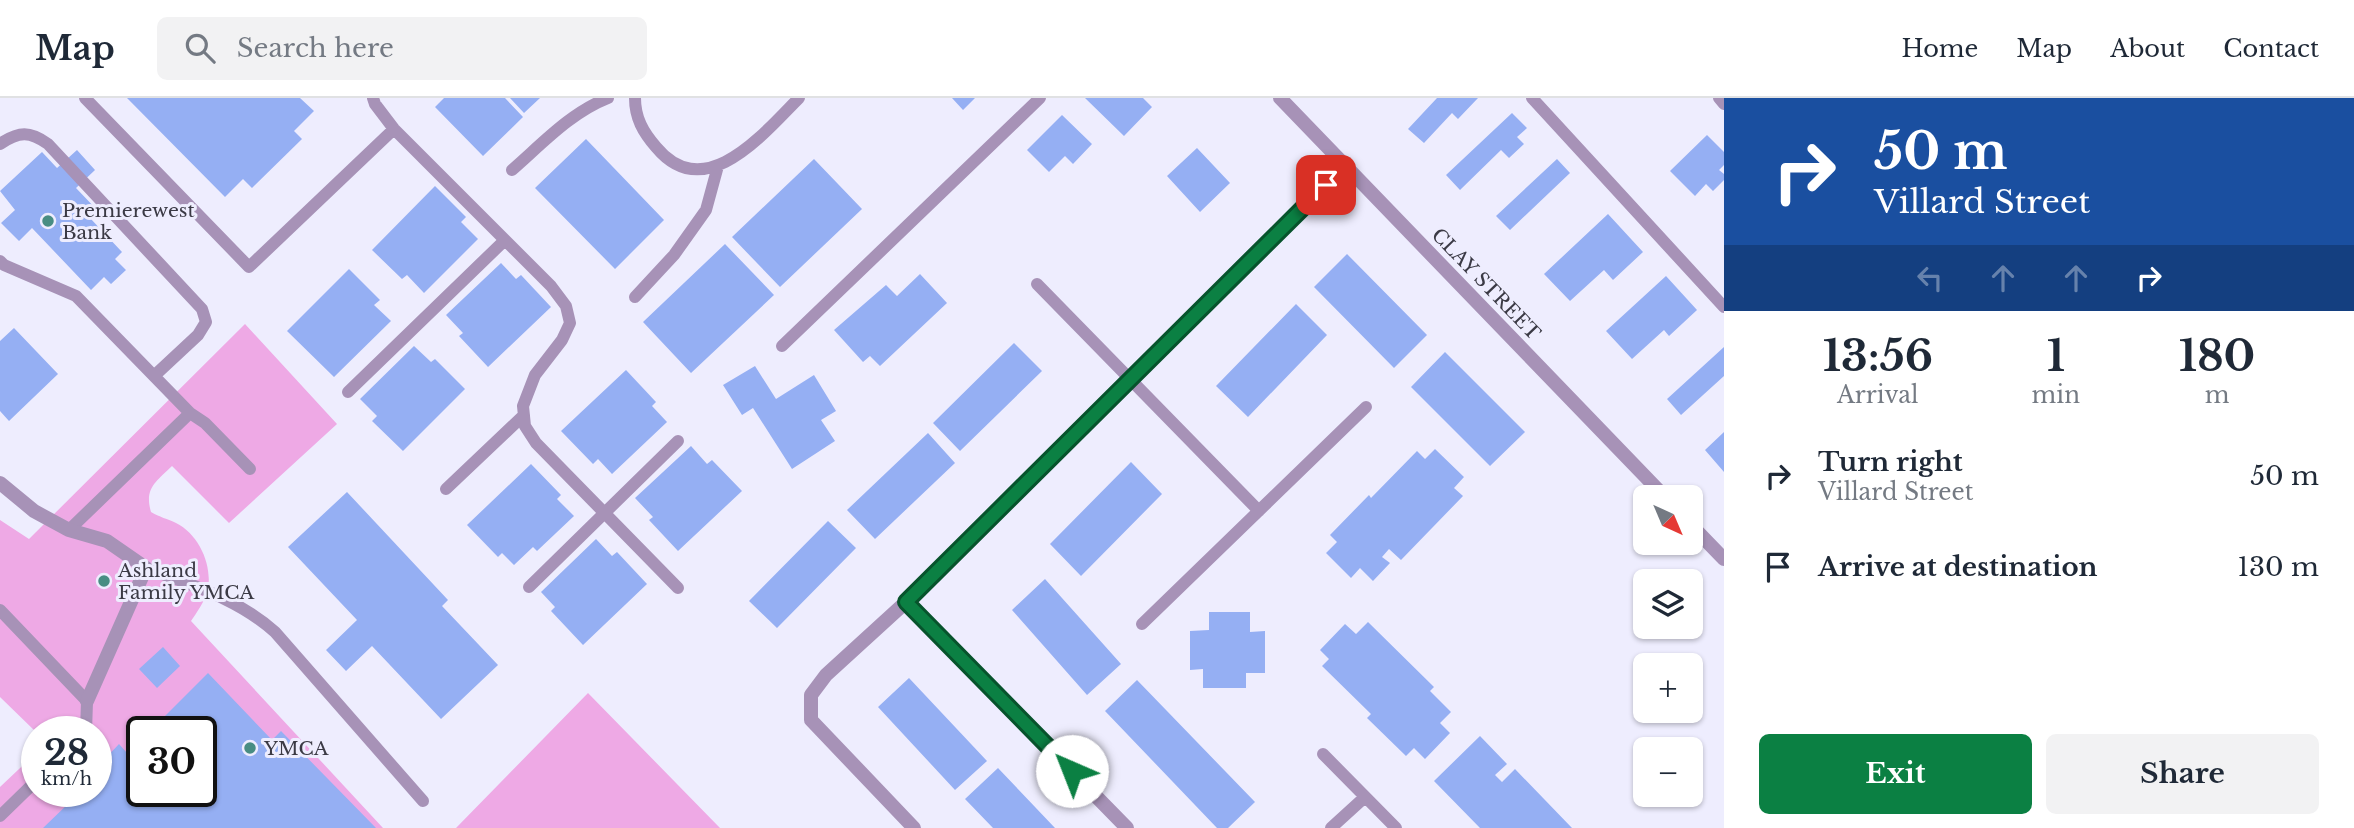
<!DOCTYPE html>
<meta charset="utf-8">
<style>
:root{--surface:#fff;--page:#f2f2f3;--text:#1f2937;--muted:#747a83;--line:#e0e1e3;--accent:#0b8043}
body{margin:0;font-family:"Libre Baskerville",serif;background:var(--page);color:var(--text);height:100vh;display:flex;flex-direction:column;font-size:26px;white-space:nowrap}
*{box-sizing:border-box;margin:0}
p{font-size:23px;color:var(--muted)}
.icon{flex:none;width:38px;height:38px;fill:none;stroke:currentColor;stroke-width:2;stroke-linecap:round;stroke-linejoin:round}
.map{position:relative;flex:1;overflow:hidden}
.drawer{display:flex;flex-direction:column;background:var(--surface);width:630px}
.drawer>*{flex:none}
.top-card{background:#1a4fa0;color:#fff;overflow:hidden}
.needle{width:46px;rotate:136deg}
.tools{position:absolute;left:1633px;top:387px;display:grid;gap:14px}
.tools a{display:grid;place-items:center;width:70px;height:70px;border-radius:10px;background:var(--surface);box-shadow:0 2px 5px #0004;font-size:35px}
.speed{position:absolute;left:21px;top:618px;display:flex;gap:14px;font-size:35px;font-weight:700;text-align:center}
.speed>*{display:grid;place-content:center;width:91px;height:91px;border-radius:50%;background:var(--surface);box-shadow:0 2px 5px #0004;line-height:1}
.speed small{font-size:18px;font-weight:400}
.speed .limit{border:4px solid #111;border-radius:10px;background:#fff;color:#111}
.pin{position:absolute;display:grid;place-items:center;width:60px;height:60px;color:#fff;margin:-30px;border-radius:14px;box-shadow:0 4px 10px #0006}
.me{position:absolute;width:77px;margin:-38px;rotate:316deg;stroke-linejoin:round;filter:drop-shadow(0 0 5px #0008)}
.turn{display:flex;align-items:center;gap:24px;height:147px;padding:0 35px;font-size:32px}
.turn .icon{width:91px;height:91px;stroke-width:2.5}
.turn b{display:block;font-size:49px;line-height:60px}
.lanes{display:flex;align-items:center;height:66px;padding:0 35px;background:#0003;justify-content:center;gap:35px;direction:ltr}
.lanes .off{opacity:.35}
.eta{display:flex;justify-content:space-evenly;align-items:center;height:119px;text-align:center}
.eta b{font-size:42px;font-weight:700;line-height:49px}
.primary-button{display:flex;gap:14px;margin-top:auto;padding:14px 35px}
.primary-button a{flex:1;height:80px;border-radius:10px;background:var(--accent);color:#fff;font-size:28px;font-weight:700;line-height:80px;text-align:center}
.primary-button a+a{background:var(--page);color:var(--text)}
ul{padding:0;list-style:none}
li{display:flex;align-items:center;gap:21px;height:91px;padding:0 35px}
li div{flex:1}
li b{display:block;font-size:26px}
li em{font-style:normal}
header{display:flex;align-items:center;gap:42px;box-sizing:border-box;height:98px;padding:0 35px;background:var(--surface);border-bottom:2px solid var(--line)}
header strong{font-size:33px}
nav{display:flex;gap:38px;margin-inline-start:auto;font-size:24px}
.search{width:490px;height:63px;background:var(--page);display:flex;align-items:center;gap:18px;box-sizing:border-box;padding:0 24px;border-radius:10px;color:var(--muted);font-size:26px}
main{display:flex;flex:1;min-height:0}
.map>svg:first-child{display:block}
.green{fill:#eea9e5;fill-rule:evenodd}
.building{fill:#95aff3}
.lines{fill:none;stroke-linecap:round;stroke-linejoin:round}
.service{stroke:#a792b7;stroke-width:12}
.minor{stroke:#a792b7;stroke-width:14}
.route-casing{stroke:#07532c;stroke-width:18}
.route{stroke:#0b8043;stroke-width:12}
.poi-dot{fill:#488d83;stroke:#eeedfe;stroke-width:2.5}
.labels{text-anchor:middle;dominant-baseline:central;stroke-width:6;stroke-linejoin:round;paint-order:stroke}
.poi-label{font-size:19px;fill:#3b3a45;stroke:#eeedfe;text-anchor:start}
.street-label{font-size:19px;fill:#3b3a45;stroke:#eeedfe}
</style>
<header>
<strong>Map</strong>
<div class="search"><svg class="icon" aria-label="search" viewBox="0 0 24 24"><circle cx="10" cy="10" r="6"/><path d="M15 15l6 6"/></svg>Search here</div>
<nav><a>Home</a><a>Map</a><a>About</a><a>Contact</a></nav>
</header>
<main>
<div class="map">
<svg width="1724" height="730" viewBox="0 0 1724 730">
<rect width="100%" height="100%" fill="#eeedfe"/>
<path class="green" d="M245,226L337,326L229,425L172,368C156,384 144,390 151,414C159,419 168,421 176,425C200,437 214,470 207,495C203,506 197,514 191,523L383,730H0V689L37,654V693H96V634L37,635L0,599V422L29,441ZM142,634H201V693H142Z
M588,595L720,730H456Z"/>
<path class="building" d="M127,0H300L314,13L294,33L302,41L252,90L243,81L225,99Z
M444,0H505L523,19L483,58L435,9Z
M510,0H540L524,15Z
M952,0H975L963,12Z
M1085,0H1143L1152,9L1124,38Z
M1437,0H1478L1458,21L1452,15L1424,45L1408,31Z
M1512,15L1527,30L1517,39L1524,46L1509,60L1501,52L1460,92L1446,77Z
M1062,17L1092,46L1073,66L1065,58L1049,74L1027,52Z
M1707,37L1724,54V67L1719,72L1724,76V82L1713,93L1706,86L1695,98L1670,73Z
M586,41L664,122L615,171L535,90Z
M1197,50L1230,85L1200,114L1167,78Z
M77,52L95,72L76,90L98,113L90,120L122,154L115,161L126,172L111,186L104,179L91,192L32,130L19,143L1,125L15,112L0,93L42,54L57,70Z
M814,61L862,111L780,189L732,139Z
M1557,61L1570,75L1510,132L1496,118Z
M435,88L466,119L461,124L478,141L424,195L407,177L402,181L372,152Z
M1608,116L1643,154L1613,182L1604,172L1570,203L1544,176Z
M725,146L774,197L691,275L643,224Z
M1347,156L1427,237L1394,270L1314,189Z
M501,165L516,181L521,177L551,209L488,269L459,238L463,235L446,217Z
M349,171L380,202L374,207L391,223L334,279L287,233Z
M920,176L947,205L880,268L870,258L863,264L834,232L886,187L897,198Z
M1666,178L1697,212L1669,238L1664,232L1632,261L1606,233Z
M1296,206L1327,237L1248,319L1216,288Z
M14,230L58,276L9,323L0,313V243Z
M1014,245L1042,273L960,353L933,325Z
M414,248L431,264L435,261L465,291L403,353L372,323L377,318L360,301Z
M1724,249V278L1681,317L1667,301Z
M1445,254L1525,334L1490,368L1411,289Z
M755,268L776,301L814,277L836,313L821,322L835,343L792,371L753,310L742,317L723,287Z
M626,272L656,304L652,308L667,324L612,376L598,361L593,366L561,333Z
M1724,334V374L1705,352Z
M928,335L955,365L875,441L847,412Z
M691,348L707,366L712,362L742,393L678,453L649,422L653,419L635,400Z
M1435,351L1464,379L1454,390L1463,398L1401,462L1389,451L1382,459L1390,465L1373,483L1360,470L1351,480L1326,455L1337,444L1330,437L1369,397L1371,400L1417,353L1425,361Z
M1131,364L1162,396L1081,478L1050,446Z
M531,366L561,397L557,401L574,418L537,453L533,449L514,467L502,455L498,459L467,427Z
M347,394L448,502L442,508L498,567L441,621L372,548L346,573L326,552L357,522L288,449Z
M828,423L856,450L777,530L749,503Z
M596,441L612,458L617,454L647,486L583,547L551,513L555,509L541,494Z
M1045,481L1121,566L1087,597L1012,512Z
M1209,514H1250V534L1265,533V575H1246V590H1203V571L1190,572V533L1209,532Z
M1368,524L1434,589L1430,593L1451,614L1440,625L1450,635L1425,661L1414,650L1406,658L1367,620L1371,616L1322,568L1329,561L1320,552L1345,526L1356,536Z
M163,549L180,568L157,590L139,571Z
M208,575L272,642L281,633L376,730H43L71,703L74,707L89,693H96V686L111,672L102,664L119,646L127,655L142,641V693H201V634H149Z
M909,580L987,663L955,692L878,609Z
M1137,582L1255,704L1228,730H1217L1105,613Z
M1480,638L1507,666L1495,677L1502,684L1515,671L1572,730H1480L1434,683Z
M998,670L1055,730H993L965,701Z"/>
<g class="lines">
<path class="service" d="M85,0L249,169L394,31
M373,0L375,6L394,31L551,188L566,208L570,225L562,242L535,277L523,308L525,328L536,345L678,490
M635,0C635,20 643,34 656,49C705,108 764,35 799,0
M1532,0L1724,209
M1719,0L1724,6
M0,46C19,33 30,33 48,46L202,211L206,224L198,237L154,278
M512,72C542,46 570,15 608,0
M0,163L4,167L76,198L190,315L205,325L250,371
M1037,186L1259,413
M635,199L674,157L706,112L718,68
M782,248L1040,0
M348,294L505,142
M446,391L524,317
M69,432L190,315
M146,470C193,488 237,500 275,534L423,703
M529,489L678,343
M0,512L87,603L86,634
M1142,526L1366,309
M1323,656L1396,730
M0,718L37,682
M1331,730L1365,699"/>
<path class="minor" d="M1280,0L1665,399
M0,385L34,413L69,432L107,443L146,470L87,603
M1690,426L1724,461
M906,504L1127,730
M914,730L811,622V597L826,577L906,504L1345,68"/>
</g>
<g class="lines">
<defs>
<path id="route" d="M1072,673L906,504L1326,87"/>
</defs>
<use href="#route" class="route-casing"/>
<use href="#route" class="route"/>
</g>
<g class="poi-dot">
<circle cx="48" cy="123" r="7"/>
<circle cx="104" cy="483" r="7"/>
<circle cx="250" cy="650" r="7"/>
</g>
<g class="labels">
<g class="poi-label">
<text x="62" y="112">Premierewest<tspan x="62" dy="22">Bank</tspan></text>
<text x="118" y="472">Ashland<tspan x="118" dy="22">Family YMCA</tspan></text>
<text x="264" y="650">YMCA</text>
</g>
<g class="street-label">
<text transform="translate(1486 186) rotate(46)">CLAY STREET</text>
</g>
</g>
</svg>
<div class="tools">
<a><svg class="needle" viewBox="-14 -14 28 28"><path d="M0-13l5 13h-10z" fill="#e53935"/><path d="M0 13l5-13h-10z" fill="#747a83"/></svg></a>
<a><svg class="icon" aria-label="layers" viewBox="0 0 24 24"><path d="M12 4l9 5-9 5-9-5zM3 14l9 5 9-5"/></svg></a>
<a>+</a>
<a>−</a>
</div>
<div class="speed"><div>28<small>km/h</small></div><div class="limit">30</div></div>
<div class="pin" style="left:1326px;top:87px;background:#d93025"><svg class="icon" aria-label="arrive" viewBox="0 0 24 24"><path d="M6 21V4h12l-3 4 3 4H6"/></svg></div>
<svg class="me" style="left:1072px;top:673px" viewBox="-20 -20 40 40"><circle r="19" fill="#fff"/><path d="M0-13L10 11 0 6-10 11z" fill="#0b8043"/></svg>
</div>
<section class="drawer">
<div class="top-card">
<div class="turn"><svg class="icon" aria-label="right" viewBox="0 0 24 24"><path d="M7 20v-9h11M14 6l5 5-5 5"/></svg><div><b>50 m</b>Villard Street</div></div>
<div class="lanes"><svg class="icon off" aria-label="left" viewBox="0 0 24 24"><path d="M17 20v-9H6M10 6l-5 5 5 5"/></svg><svg class="icon off" aria-label="ahead" viewBox="0 0 24 24"><path d="M12 20V5M6 11l6-6 6 6"/></svg><svg class="icon off" aria-label="ahead" viewBox="0 0 24 24"><path d="M12 20V5M6 11l6-6 6 6"/></svg><svg class="icon" aria-label="right" viewBox="0 0 24 24"><path d="M7 20v-9h11M14 6l5 5-5 5"/></svg></div>
</div>
<div class="eta">
<div><b>13:56</b><p>Arrival</p></div>
<div><b>1</b><p>min</p></div>
<div><b>180</b><p>m</p></div>
</div>
<ul>
<li><svg class="icon" aria-label="right" viewBox="0 0 24 24"><path d="M7 20v-9h11M14 6l5 5-5 5"/></svg><div><b>Turn right</b><p>Villard Street</p></div><em>50 m</em></li>
<li><svg class="icon" aria-label="arrive" viewBox="0 0 24 24"><path d="M6 21V4h12l-3 4 3 4H6"/></svg><div><b>Arrive at destination</b></div><em>130 m</em></li>
</ul>
<div class="primary-button"><a>Exit</a><a>Share</a></div>
</section>
</main>
